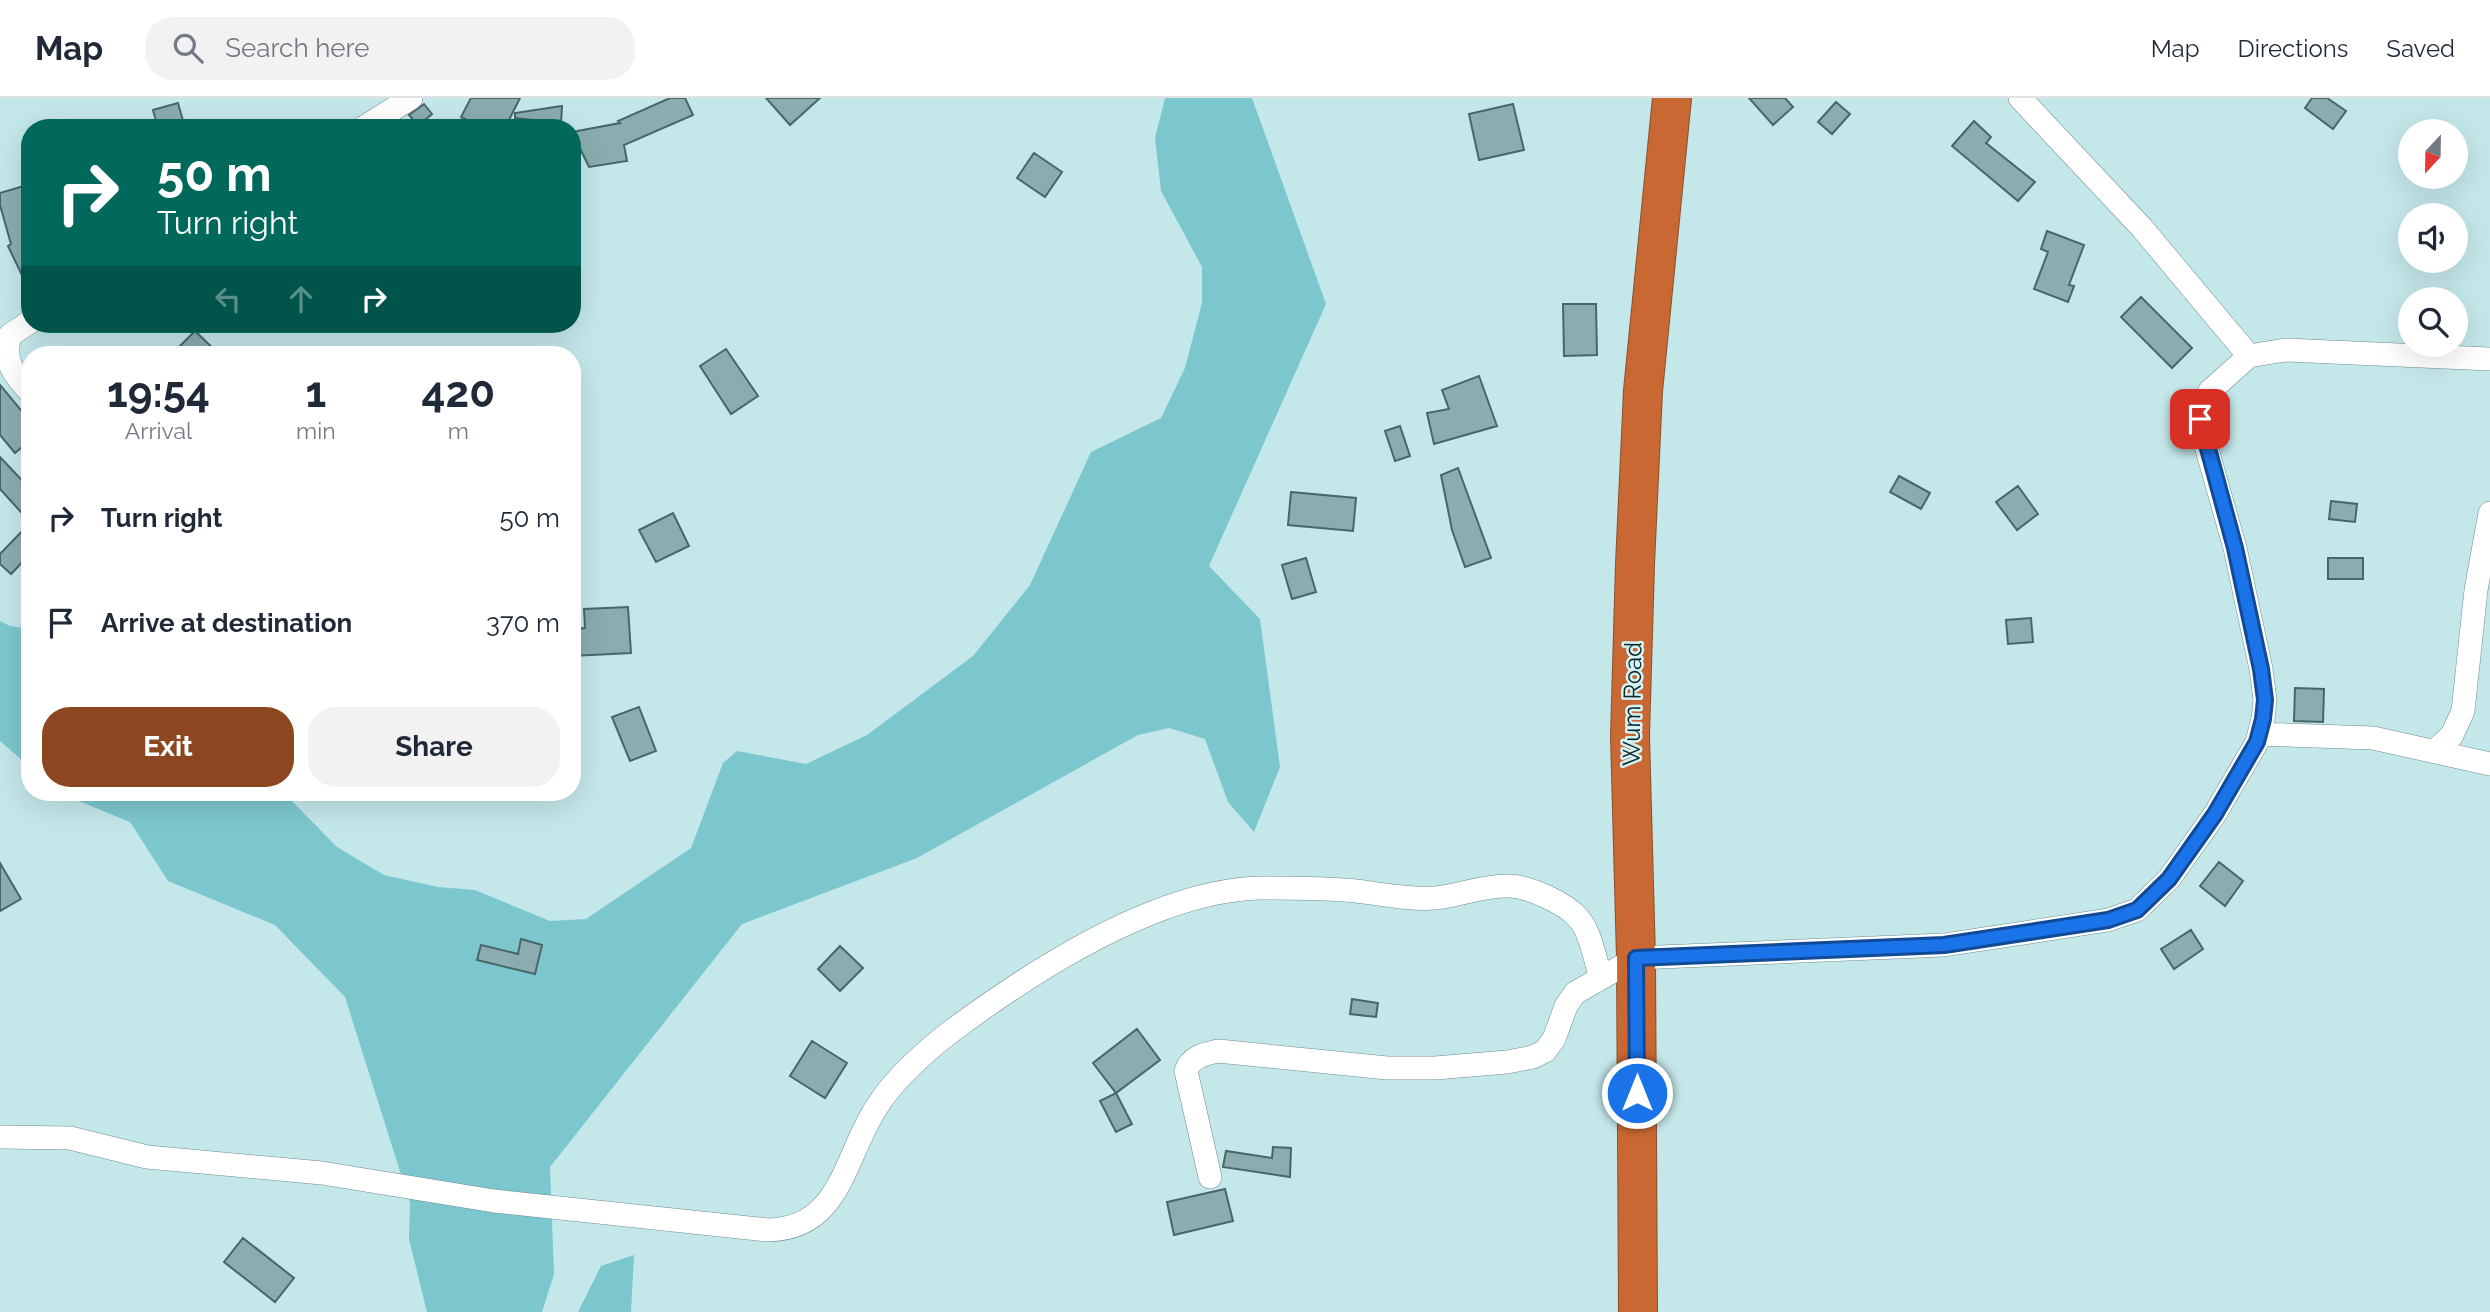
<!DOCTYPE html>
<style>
:root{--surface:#fff;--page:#f2f2f3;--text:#1f2937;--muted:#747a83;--line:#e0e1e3;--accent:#8c4620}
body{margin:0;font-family:Raleway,sans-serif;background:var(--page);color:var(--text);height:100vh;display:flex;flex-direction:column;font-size:26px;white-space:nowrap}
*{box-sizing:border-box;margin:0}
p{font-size:23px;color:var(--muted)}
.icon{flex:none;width:38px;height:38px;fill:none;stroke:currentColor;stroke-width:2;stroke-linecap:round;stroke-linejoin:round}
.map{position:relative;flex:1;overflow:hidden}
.sheet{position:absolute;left:21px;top:248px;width:560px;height:455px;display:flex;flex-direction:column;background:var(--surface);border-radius:28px;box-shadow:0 7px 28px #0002}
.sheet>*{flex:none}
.hud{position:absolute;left:21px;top:21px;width:560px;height:214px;border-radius:28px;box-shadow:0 7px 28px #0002;background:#00695c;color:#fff;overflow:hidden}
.needle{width:46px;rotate:202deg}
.buttons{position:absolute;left:2398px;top:21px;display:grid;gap:14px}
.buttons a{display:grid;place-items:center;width:70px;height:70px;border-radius:50%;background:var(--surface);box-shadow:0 7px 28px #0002;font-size:35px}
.pin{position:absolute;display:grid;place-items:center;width:60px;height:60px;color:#fff;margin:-30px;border-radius:14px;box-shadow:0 4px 10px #0006}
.me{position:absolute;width:77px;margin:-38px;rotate:0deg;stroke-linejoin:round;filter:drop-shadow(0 0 5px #0008)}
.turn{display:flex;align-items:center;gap:24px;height:147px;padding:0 21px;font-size:32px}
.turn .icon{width:91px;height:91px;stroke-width:2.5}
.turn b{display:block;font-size:49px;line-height:60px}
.lanes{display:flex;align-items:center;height:66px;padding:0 21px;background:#0003;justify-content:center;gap:35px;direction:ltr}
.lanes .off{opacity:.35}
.eta{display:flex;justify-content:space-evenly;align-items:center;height:119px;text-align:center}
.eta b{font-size:42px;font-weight:700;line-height:49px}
.cta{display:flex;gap:14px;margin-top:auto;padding:14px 21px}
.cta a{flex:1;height:80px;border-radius:28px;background:var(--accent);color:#fff;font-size:28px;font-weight:700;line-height:80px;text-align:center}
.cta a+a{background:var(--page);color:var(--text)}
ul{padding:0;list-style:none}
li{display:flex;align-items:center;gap:21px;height:105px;padding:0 21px}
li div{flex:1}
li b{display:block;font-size:26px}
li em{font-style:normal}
header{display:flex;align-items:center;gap:42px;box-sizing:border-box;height:98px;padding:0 35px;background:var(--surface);border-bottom:2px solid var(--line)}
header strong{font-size:33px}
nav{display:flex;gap:38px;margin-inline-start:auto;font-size:24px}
.search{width:490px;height:63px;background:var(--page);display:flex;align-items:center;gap:18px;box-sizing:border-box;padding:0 24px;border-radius:28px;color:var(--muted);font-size:26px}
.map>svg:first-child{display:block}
.green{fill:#7cc7ce}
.building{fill:#8badb0;stroke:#48676b;stroke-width:2}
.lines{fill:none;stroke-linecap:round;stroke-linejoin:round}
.street-casing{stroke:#6d8d91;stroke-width:24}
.highway-casing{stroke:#8b502e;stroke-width:40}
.street{stroke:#fff;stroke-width:23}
.highway{stroke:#ca6833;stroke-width:38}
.route-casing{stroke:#114b97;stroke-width:18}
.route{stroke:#1a73e8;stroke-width:12}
.labels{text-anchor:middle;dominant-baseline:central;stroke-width:5;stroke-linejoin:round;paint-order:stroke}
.street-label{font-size:24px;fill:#162325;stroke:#d1f4f8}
</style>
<header>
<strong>Map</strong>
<div class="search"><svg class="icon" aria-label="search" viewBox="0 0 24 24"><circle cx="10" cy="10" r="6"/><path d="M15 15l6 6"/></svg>Search here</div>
<nav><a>Map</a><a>Directions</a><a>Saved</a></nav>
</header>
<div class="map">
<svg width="2490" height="1214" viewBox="0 0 2490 1214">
<rect width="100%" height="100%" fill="#c4e7ea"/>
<path class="green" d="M1165,0H1252L1326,206L1209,468L1260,521L1280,669L1254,734L1228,704L1205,641L1169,630L1138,637L917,760L742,826L550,1069L554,1176L542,1214H427L409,1141L410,1105L345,899L275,827L168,783L130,724L59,695H284L337,749L384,777L438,789L475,792L550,823L586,821L691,750L723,665L737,653L806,666L867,637L973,558L1030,487L1091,354L1161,320L1185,270L1202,205V169L1161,93L1155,40Z
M0,523L10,528L30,531V669L0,643Z
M634,1157L631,1214H578L601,1168Z"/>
<path class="building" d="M471,0H520L505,30H483L461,19Z
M670,0H685L693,17L624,47L627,63L589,69L572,34L620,25L618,23Z
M766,0H820L790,27Z
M1749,0H1785L1793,9L1773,27Z
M2312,0H2327L2346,13L2333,31L2305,10Z
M1836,4L1850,16L1832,36L1818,24Z
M178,5L185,30H158L153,12Z
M424,6L432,16L418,28L409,17Z
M1513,6L1524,52L1479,62L1469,16Z
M562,8L561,25L515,20V15Z
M1974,23L1991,39L1986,45L2035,84L2018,103L1952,48Z
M1034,55L1062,74L1045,99L1017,80Z
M30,86V194L8,148L11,146L0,107V95Z
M2047,133L2084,147L2069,187L2074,188L2068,204L2034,191L2048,154L2041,151Z
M2141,199L2192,250L2172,270L2121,219Z
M1563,206H1596L1597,257L1564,258Z
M195,233L220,257H171Z
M726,251L758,298L731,316L700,268Z
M1479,278L1497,328L1434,346L1427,315L1449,311L1442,292Z
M0,287L30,323V342L15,355L0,337Z
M1400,328L1410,358L1395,363L1385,333Z
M0,359L30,391V424L0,391Z
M1458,370L1491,460L1465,469L1452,432L1441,377Z
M1899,378L1930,395L1921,411L1890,394Z
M2018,388L2038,416L2017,432L1996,404Z
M1291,394L1356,400L1353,433L1288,427Z
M2331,403L2357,406L2355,424L2329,421Z
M673,415L689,448L656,464L639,432Z
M30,425V456L11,476L0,466V456Z
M1306,460L1316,494L1292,501L1282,467Z
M2328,460H2363V481H2328Z
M628,509L631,555L572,558V531L585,530L584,511Z
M2031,520L2033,544L2008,546L2006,522Z
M2295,590L2324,591L2323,624L2294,623Z
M639,609L656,653L630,663L612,619Z
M2219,764L2243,783L2225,808L2200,788Z
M0,765L21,801L0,813Z
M2191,832L2203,851L2174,871L2161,851Z
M521,841L542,847L535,876L477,862L481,847L518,856Z
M840,848L863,870L840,893L818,871Z
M1352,901L1378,905L1376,919L1350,916Z
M1137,931L1160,962L1116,995L1093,965Z
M812,943L847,965L825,1000L790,978Z
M1116,995L1132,1026L1116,1034L1100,1003Z
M1273,1049L1291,1050L1290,1079L1223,1069L1226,1053L1272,1060Z
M1225,1091L1233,1123L1174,1137L1167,1104Z
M243,1140L294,1180L275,1204L224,1164Z"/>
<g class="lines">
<defs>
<path id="street" d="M2020,0L2142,130L2249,258
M363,30L411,0
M30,224L10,237C3,264 13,275 30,294
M2259,636L2373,640L2490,666
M2436,652L2452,637L2463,613L2476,492L2490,415
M0,1039L70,1040L147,1059L322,1075L494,1103L768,1132C842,1131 844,1057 878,1007C894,981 928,951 953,932C1034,872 1158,792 1261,790C1292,790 1325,790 1356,793C1382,796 1409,802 1435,800C1459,798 1484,787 1508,788C1528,788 1566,805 1579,821C1591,835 1595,862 1601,880
M1210,1079L1186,973C1190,959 1205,956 1218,953L1387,970H1435L1507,964L1533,959L1545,953L1554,941L1566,908L1575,895L1636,860L1944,847L2108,822L2137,812L2169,781L2215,716L2257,644L2263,621L2265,602L2261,571L2235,450L2202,334V307L2210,293L2249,258L2285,252L2490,261"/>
<path id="highway" d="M1638,1214L1636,860L1630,638L1635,466L1643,293L1672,0"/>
</defs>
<use href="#street" class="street-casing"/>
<use href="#highway" class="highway-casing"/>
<use href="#street" class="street"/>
<use href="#highway" class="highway"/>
</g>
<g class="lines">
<defs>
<path id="route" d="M1637,995L1636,860L1944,847L2108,822L2137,812L2169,781L2215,716L2257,644L2263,621L2265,602L2261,571L2235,450L2200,321"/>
</defs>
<use href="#route" class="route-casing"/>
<use href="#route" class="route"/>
</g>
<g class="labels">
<g class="street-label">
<text transform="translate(1632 606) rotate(-89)">Wum Road</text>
</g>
</g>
</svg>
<div class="buttons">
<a><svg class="needle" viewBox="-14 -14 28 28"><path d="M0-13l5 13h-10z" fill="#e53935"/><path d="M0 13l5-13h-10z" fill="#747a83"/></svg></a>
<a><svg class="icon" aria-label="sound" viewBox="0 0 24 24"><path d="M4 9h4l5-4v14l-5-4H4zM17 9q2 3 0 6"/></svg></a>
<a><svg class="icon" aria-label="search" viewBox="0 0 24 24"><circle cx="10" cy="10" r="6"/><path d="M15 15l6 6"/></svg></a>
</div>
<div class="pin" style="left:2200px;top:321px;background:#d93025"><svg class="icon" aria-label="arrive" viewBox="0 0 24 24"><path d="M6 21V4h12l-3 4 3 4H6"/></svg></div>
<svg class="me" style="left:1637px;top:995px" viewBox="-20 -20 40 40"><circle r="17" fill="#1a73e8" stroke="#fff" stroke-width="3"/><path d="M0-11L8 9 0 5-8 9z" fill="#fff"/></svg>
<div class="hud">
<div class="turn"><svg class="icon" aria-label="right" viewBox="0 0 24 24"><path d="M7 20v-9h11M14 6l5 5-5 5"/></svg><div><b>50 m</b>Turn right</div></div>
<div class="lanes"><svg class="icon off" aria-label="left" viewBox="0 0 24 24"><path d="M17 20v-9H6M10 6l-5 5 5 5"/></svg><svg class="icon off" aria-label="ahead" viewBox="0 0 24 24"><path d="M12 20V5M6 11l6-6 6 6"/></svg><svg class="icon" aria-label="right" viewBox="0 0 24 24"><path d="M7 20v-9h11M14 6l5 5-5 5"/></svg></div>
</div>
<section class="sheet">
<div class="eta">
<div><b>19:54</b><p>Arrival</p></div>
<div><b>1</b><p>min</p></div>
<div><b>420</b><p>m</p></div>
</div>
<ul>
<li><svg class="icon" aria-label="right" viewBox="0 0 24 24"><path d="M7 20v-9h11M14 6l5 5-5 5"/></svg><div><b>Turn right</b></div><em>50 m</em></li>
<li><svg class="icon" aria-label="arrive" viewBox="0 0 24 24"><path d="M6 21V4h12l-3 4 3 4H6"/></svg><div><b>Arrive at destination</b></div><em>370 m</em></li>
</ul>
<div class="cta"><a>Exit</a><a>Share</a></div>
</section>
</div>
